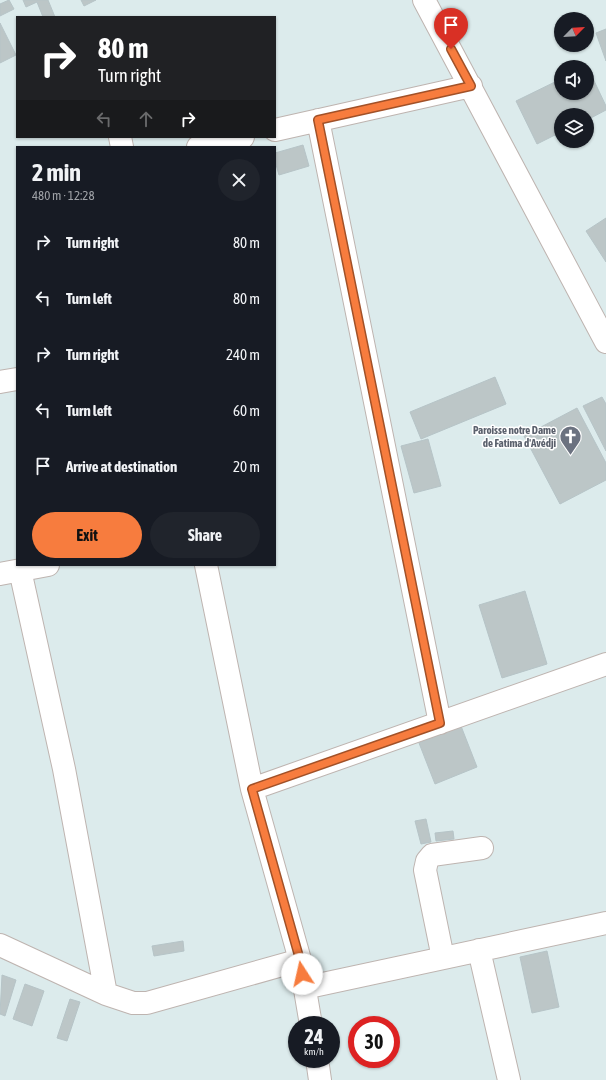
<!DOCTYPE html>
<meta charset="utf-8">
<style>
:root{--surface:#171b24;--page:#20242c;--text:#f1f3f6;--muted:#9ea1a6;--accent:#f77c3e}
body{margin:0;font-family:"Asap Condensed",sans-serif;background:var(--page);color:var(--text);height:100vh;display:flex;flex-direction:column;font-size:15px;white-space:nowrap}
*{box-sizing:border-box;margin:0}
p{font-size:13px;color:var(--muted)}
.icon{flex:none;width:22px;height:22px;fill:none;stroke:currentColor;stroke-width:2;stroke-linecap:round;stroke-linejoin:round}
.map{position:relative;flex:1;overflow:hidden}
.side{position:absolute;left:16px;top:146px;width:260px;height:420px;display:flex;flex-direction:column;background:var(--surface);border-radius:0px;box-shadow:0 1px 3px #0004}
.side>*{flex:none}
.banner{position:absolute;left:16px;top:16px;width:260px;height:122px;border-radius:0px;box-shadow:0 1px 3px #0004;background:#202124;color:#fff;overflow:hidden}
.needle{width:26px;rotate:66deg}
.tools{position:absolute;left:554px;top:12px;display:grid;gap:8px}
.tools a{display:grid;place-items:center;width:40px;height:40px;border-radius:50%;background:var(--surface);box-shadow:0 1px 3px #0004;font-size:20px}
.speed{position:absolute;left:288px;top:1016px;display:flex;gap:8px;font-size:20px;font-weight:700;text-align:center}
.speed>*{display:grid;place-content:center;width:52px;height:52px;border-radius:50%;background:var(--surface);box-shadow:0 1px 3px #0004;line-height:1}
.speed small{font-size:10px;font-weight:400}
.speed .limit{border:6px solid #d22;background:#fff;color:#111}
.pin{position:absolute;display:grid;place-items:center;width:34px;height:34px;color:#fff;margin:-41px -17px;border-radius:50% 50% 50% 0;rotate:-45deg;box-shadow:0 0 4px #0007}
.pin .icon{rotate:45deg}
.me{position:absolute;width:44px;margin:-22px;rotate:350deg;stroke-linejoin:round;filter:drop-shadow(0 0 3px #0008)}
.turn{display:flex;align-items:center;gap:14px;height:84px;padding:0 16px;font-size:18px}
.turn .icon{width:52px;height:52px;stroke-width:2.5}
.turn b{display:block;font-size:28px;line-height:34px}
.lanes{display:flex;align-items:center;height:38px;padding:0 16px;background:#0003;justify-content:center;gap:20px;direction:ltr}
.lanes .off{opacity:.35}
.round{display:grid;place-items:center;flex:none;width:42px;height:42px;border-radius:21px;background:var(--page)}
.summary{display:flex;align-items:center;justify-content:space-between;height:68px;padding:0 16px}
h1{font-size:24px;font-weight:700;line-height:30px}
.cta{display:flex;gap:8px;margin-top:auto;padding:8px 16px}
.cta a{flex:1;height:46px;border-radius:24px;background:var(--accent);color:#111;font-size:16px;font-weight:700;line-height:46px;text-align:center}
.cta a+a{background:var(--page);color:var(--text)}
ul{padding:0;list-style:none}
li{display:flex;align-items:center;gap:12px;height:56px;padding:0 16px}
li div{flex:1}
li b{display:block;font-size:15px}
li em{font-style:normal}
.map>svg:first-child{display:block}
.building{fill:#bcc6c7;stroke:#b6c4c7}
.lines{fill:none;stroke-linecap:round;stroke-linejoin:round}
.minor-casing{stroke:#beb4b0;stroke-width:24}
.minor{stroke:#fff;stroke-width:22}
.route-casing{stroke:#a15128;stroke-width:10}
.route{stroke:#f77c3e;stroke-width:7}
.labels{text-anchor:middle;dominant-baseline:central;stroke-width:3;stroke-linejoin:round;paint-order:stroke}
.worship-label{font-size:11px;font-weight:bold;fill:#5b616d;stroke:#fff;text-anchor:end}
</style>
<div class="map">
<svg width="606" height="1080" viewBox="0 0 606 1080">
<rect width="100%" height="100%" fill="#dcebec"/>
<path class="building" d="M9,0L14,9L0,16V4Z
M23,0H48L55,17H43L37,2L26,7Z
M81,0H96L84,6Z
M0,23L16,55L0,63Z
M606,29V61L596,33Z
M587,66L606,106V110L587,120V115H561V132L537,144L516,101L561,79V93H587V67H585Z
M303,145L309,166L279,175L275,161V153Z
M606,218V262L586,231Z
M495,377L506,404L421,439L410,412Z
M602,397L606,404V451L583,406Z
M577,408L606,463V480L560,504L524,436Z
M428,439L441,486L414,493L401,446Z
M525,591L547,664L502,678L479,605Z
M461,726L477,767L435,784L419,743Z
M426,819L431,842L421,844L415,821Z
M453,831L454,839L436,841L435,833Z
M183,941L184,951L154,956L152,946Z
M547,951L559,1007L532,1013L520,957Z
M2,975L16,980L5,1016L0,1014Z
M25,984L44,991L32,1026L13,1019Z
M70,999L80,1002L67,1041L57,1038Z"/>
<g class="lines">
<defs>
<path id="minor" d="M424,0L606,342
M318,120L440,723
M275,130L471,86
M120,137L122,147
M198,147L243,137
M0,382L17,379
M206,565L252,789L300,960L311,1025
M20,570L64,769L106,994
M0,574L48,565
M252,789L606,664
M0,945L106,994L133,1003H147L300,960
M479,950L509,1080
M443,958L425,870L427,861L432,855L482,848
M304,988L606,923
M317,1059L320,1080"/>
</defs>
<use href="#minor" class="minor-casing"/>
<use href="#minor" class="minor"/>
</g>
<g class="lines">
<defs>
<path id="route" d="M302,974L300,960L252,789L440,723L318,120L471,86L451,49"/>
</defs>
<use href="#route" class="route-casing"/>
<use href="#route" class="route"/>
</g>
<defs>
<symbol id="church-pin" viewBox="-11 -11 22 30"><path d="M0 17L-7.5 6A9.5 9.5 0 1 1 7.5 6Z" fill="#6b7280" stroke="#fff"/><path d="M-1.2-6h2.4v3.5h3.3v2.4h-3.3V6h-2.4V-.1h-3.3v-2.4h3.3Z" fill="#fff"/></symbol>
</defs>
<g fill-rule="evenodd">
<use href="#church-pin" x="558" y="424" width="25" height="34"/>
</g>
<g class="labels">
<g class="worship-label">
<text x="556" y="430">Paroisse notre Dame<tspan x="556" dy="13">de Fatima d'Avédji</tspan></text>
</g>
</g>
</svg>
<div class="tools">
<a><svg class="needle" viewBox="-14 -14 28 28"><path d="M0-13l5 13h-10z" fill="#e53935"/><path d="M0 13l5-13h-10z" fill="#9ea1a6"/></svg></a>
<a><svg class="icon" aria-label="sound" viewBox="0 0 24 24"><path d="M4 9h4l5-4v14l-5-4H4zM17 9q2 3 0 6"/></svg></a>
<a><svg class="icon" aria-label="layers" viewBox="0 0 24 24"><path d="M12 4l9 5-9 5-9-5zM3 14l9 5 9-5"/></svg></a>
</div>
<div class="speed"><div>24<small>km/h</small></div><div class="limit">30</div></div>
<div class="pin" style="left:451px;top:49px;background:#d93025"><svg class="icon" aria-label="arrive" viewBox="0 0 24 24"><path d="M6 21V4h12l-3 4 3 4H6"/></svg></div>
<svg class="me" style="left:302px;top:974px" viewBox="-20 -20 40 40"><circle r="19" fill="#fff"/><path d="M0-13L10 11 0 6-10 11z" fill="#f77c3e"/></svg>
<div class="banner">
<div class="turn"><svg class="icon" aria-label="right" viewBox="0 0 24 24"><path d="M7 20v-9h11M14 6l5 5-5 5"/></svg><div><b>80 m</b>Turn right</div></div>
<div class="lanes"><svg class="icon off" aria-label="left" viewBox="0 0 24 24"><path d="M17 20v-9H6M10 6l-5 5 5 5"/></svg><svg class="icon off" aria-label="ahead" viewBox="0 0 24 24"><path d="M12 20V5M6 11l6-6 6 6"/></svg><svg class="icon" aria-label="right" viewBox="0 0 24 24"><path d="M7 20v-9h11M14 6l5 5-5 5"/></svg></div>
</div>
<section class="side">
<div class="summary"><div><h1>2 min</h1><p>480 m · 12:28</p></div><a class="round"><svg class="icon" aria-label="close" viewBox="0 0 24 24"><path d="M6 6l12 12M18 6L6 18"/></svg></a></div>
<ul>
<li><svg class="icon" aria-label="right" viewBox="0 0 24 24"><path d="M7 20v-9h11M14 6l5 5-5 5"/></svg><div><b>Turn right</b></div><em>80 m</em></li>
<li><svg class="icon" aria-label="left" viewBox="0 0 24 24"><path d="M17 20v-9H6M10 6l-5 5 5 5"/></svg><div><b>Turn left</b></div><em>80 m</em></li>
<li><svg class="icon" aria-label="right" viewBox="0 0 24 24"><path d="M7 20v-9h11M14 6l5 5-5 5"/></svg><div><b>Turn right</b></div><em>240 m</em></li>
<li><svg class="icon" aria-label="left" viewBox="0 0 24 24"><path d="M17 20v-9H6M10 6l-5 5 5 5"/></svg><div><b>Turn left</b></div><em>60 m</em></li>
<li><svg class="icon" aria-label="arrive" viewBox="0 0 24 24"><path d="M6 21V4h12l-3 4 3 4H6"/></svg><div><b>Arrive at destination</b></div><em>20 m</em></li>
</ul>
<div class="cta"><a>Exit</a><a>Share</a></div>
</section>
</div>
